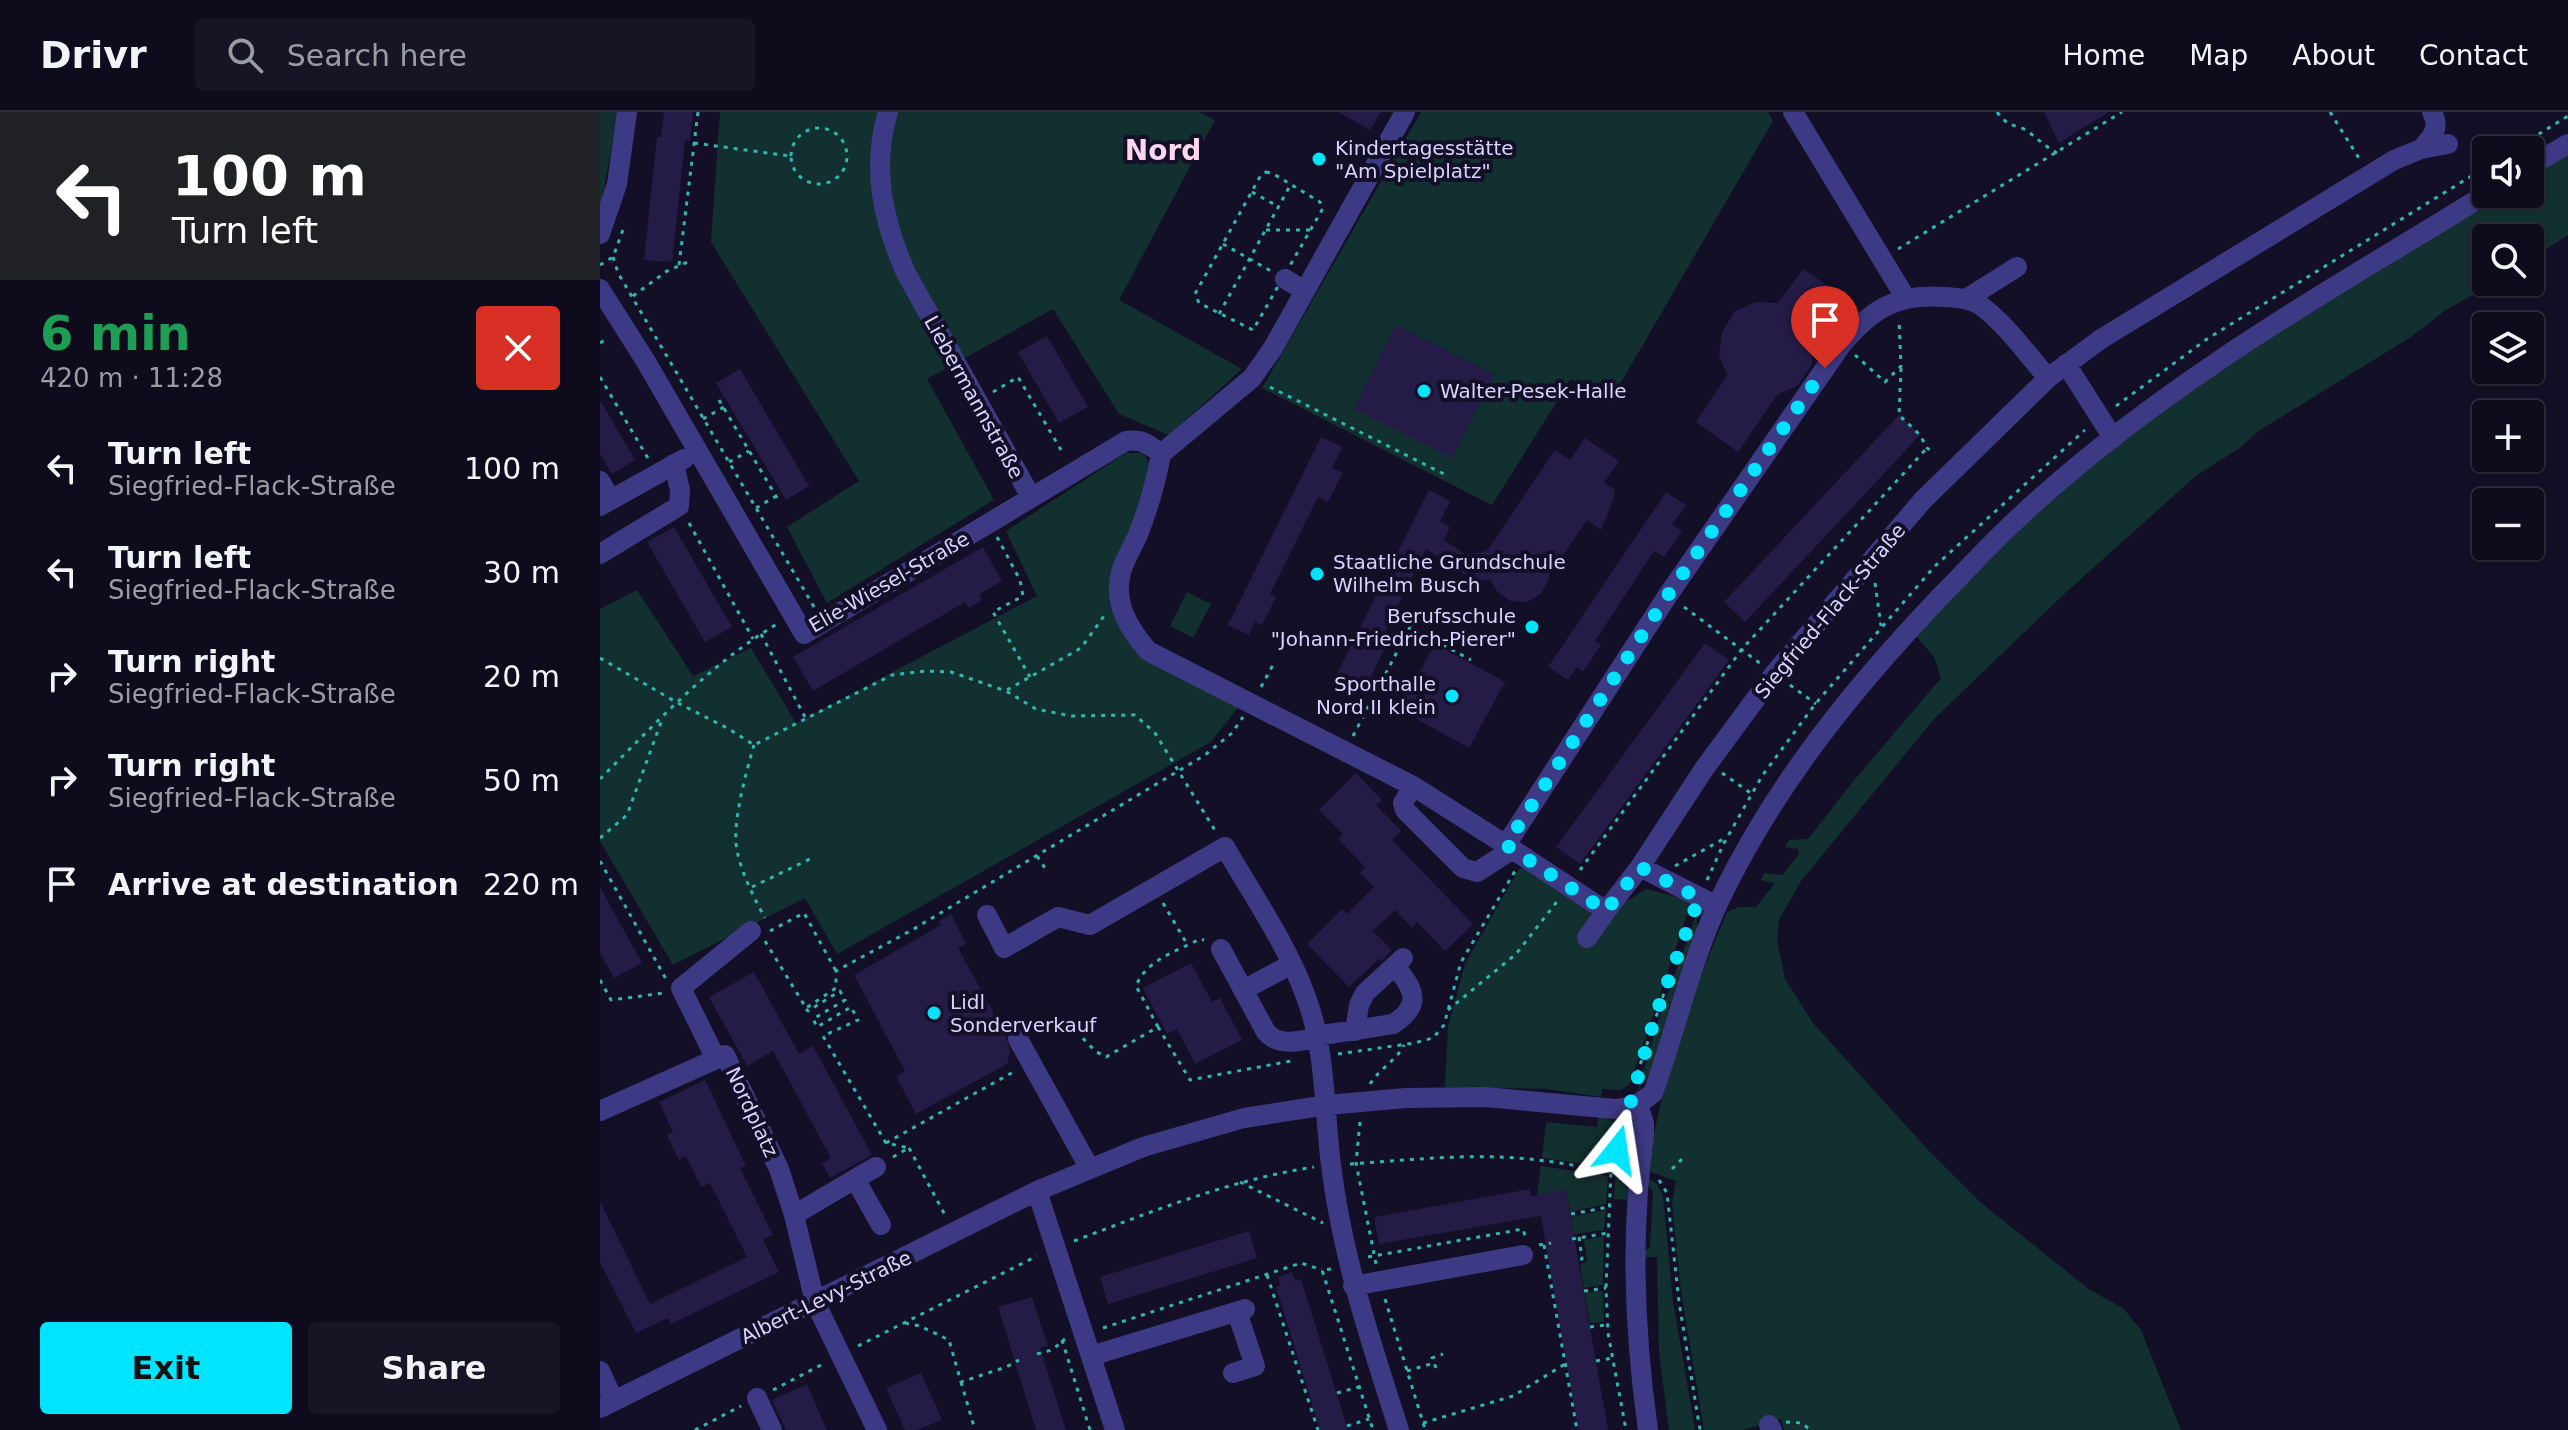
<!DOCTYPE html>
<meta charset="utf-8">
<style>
:root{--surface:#0e0b1c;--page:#171425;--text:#f1f3f6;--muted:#9b9ba3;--line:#2e2b3b;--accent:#00e5ff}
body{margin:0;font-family:"DejaVu Sans",sans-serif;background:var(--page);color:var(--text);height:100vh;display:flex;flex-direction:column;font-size:30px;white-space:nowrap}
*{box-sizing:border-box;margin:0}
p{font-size:26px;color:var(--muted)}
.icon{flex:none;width:44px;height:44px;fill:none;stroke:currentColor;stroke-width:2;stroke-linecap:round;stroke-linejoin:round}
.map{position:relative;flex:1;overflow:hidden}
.details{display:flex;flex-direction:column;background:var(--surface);width:600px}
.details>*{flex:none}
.top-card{background:#202124;color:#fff;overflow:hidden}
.buttons{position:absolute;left:1872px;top:24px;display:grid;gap:16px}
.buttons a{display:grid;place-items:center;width:72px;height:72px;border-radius:8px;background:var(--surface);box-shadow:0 2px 6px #0004,0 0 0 2px var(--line);font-size:40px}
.pin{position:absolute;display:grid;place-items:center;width:68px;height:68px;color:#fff;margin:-82px -34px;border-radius:50% 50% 50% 0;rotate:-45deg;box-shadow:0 0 8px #0007}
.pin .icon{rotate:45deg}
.me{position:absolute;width:88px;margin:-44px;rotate:15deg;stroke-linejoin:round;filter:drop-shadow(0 0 6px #0008)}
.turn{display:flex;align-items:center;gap:28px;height:168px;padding:0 40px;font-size:36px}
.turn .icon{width:104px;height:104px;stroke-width:2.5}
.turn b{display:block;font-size:56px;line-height:68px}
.round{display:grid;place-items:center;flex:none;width:84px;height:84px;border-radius:8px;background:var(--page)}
.summary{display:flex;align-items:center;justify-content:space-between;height:136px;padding:0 40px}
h1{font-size:48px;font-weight:600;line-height:60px;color:#1e9e55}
.button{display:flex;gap:16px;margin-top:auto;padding:16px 40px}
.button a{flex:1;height:92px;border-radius:8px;background:var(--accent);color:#111;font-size:32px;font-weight:600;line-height:92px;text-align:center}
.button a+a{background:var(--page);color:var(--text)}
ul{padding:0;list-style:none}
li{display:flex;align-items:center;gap:24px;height:104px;padding:0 40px}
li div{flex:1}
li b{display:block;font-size:30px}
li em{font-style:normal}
header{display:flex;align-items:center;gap:48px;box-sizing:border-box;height:112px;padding:0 40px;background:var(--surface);border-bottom:2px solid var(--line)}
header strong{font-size:38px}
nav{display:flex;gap:44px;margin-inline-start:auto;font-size:28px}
.search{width:560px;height:72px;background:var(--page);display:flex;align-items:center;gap:20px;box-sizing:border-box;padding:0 28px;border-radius:8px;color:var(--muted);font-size:30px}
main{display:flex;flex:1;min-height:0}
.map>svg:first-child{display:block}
.green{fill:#12302f}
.building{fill:#241b47}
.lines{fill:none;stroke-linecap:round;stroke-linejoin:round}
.path{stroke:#2fb8b0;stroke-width:3;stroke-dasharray:4 6;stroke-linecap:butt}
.minor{stroke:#3d3a85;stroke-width:20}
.route{stroke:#00e5ff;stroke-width:14;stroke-dasharray:0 25.2}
.poi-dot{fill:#00e5ff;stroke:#130f26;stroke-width:3}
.labels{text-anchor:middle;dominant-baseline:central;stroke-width:8;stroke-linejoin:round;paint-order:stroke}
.poi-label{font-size:20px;fill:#d9d4ff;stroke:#130f26;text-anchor:start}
.street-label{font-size:20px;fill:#d9d4ff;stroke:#130f26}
.district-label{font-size:28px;font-weight:bold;fill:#ffd6f0;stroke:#130f26}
</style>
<header>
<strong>Drivr</strong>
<div class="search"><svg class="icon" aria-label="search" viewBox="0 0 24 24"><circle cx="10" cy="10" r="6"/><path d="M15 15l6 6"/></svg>Search here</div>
<nav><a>Home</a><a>Map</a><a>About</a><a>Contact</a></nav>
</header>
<main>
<section class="details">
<div class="top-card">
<div class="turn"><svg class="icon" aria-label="left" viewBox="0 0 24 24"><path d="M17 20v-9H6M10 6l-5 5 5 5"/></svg><div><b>100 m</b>Turn left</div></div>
</div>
<div class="summary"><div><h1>6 min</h1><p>420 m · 11:28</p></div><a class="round" style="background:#d93025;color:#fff"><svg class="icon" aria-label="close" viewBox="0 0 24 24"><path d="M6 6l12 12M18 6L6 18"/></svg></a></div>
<ul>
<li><svg class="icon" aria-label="left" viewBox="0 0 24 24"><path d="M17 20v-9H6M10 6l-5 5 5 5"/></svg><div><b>Turn left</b><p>Siegfried-Flack-Straße</p></div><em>100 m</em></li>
<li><svg class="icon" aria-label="left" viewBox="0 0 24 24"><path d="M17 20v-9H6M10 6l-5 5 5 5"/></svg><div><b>Turn left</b><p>Siegfried-Flack-Straße</p></div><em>30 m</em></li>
<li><svg class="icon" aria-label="right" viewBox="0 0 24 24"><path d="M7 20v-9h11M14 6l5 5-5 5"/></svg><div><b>Turn right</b><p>Siegfried-Flack-Straße</p></div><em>20 m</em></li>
<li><svg class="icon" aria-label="right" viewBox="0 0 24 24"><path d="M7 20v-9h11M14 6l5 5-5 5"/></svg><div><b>Turn right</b><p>Siegfried-Flack-Straße</p></div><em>50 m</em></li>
<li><svg class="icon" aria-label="arrive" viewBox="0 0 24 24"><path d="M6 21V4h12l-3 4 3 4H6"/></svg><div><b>Arrive at destination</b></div><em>220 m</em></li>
</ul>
<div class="button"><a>Exit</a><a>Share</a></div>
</section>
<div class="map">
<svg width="1968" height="1318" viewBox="0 0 1968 1318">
<rect width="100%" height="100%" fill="#130f26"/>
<path class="green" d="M0,0H18L0,99Z
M120,0H599L615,8L519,188L642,257L569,323L519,302L453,197L327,267L394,388L227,491L187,415L259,369L111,130Z
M821,0H1168L1173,9L1009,291L971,267L892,393L662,276Z
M1968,32V123L1930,148V126H1886V170H1895L1843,200L1811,225L1657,320L1640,336L1597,363L1462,484L1334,607L1201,769L1179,808L1177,827L1185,867L1213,911L1329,1039L1380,1090L1490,1178L1523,1196L1541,1218L1581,1318H1184L1181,1307L1142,1318H1104L1081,1179L1072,1091L1076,1069L1048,1059C1060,970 1092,882 1127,800L1139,795H1156L1175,771L1160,768L1165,761L1183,763L1199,742L1198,737L1185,735L1189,728L1208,727L1251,672L1341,566L1334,545L1310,517L1515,325L1886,82H1930V54Z
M526,341H544L551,356L515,502L525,526L541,546L637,592V597L611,630L237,842L205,786L73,853L0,729V497L37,478L93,564L151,536L196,611L437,484L406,419Z
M587,480L611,492L593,526L570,514Z
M926,755L990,798L991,804L1018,795L1046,777L1084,787L1090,793L1030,972L1021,978L1002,977L1001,985L948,977L845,975L848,915L865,852L919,757Z
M1097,801V823L1049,962L1037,980L1058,909Z
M999,1003L1019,1012L1008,1055L942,1046L946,1010L997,1015Z
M1026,1019L1032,1038L1030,1055L1017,1054Z
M941,1054L1008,1064L1006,1092L970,1100L966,1078L937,1083Z
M1015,1065L1029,1066L1027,1088L1014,1087Z
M1048,1066L1057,1072L1063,1084L1073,1189L1095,1318H1069L1059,1241L1057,1145H1043V1139L1050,1136L1053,1080L1047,1072Z
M1006,1098L1004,1118L974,1122L971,1105Z
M1004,1124L1003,1173L984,1176L980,1152L987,1150L984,1128Z
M1003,1179L1004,1210L990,1211L985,1181Z"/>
<path class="building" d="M64,0H93L90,29L85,28L72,150L44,148L57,25H61Z
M738,0H781L770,18Z
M1444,0H1509L1459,31Z
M1203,157L1245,185L1214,230L1212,252L1197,274L1177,283L1138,340L1096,310L1127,263L1119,243L1122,220L1135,199L1156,190L1178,191Z
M796,213L895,262L852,346L754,297Z
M447,224L488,295L459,311L418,240Z
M140,257L209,374L186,388L116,271Z
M0,288L35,348L12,362L0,342Z
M1299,303L1320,323L1145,510L1124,490Z
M721,325L743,335L732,356L743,361L728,390L718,385L670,482L676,485L662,513L655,510L649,523L628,513Z
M985,326L1019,349L1004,371L1015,378L1013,389L1001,418L987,408L958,451L950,446L949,467L941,482L927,490L910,489L897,479L890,467L876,470L826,437L777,535L784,538L770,567L763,564L756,577L735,566L829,378L850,389L840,409L850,415L844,428L866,443L887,439L955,338L970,348Z
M1066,380L1086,393L1072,412L1082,419L1064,445L1054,439L995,529L1001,533L983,560L977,555L968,568L948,555Z
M74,415L132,515L105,530L47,430Z
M383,435L402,469L379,482L382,488L369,496L365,490L213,579L193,545Z
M1105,531L1129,548L980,752L956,735Z
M835,532L905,570L869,636L799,597Z
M756,661L782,688L776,693L801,719L792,728L873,812L845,839L817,810L812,816L795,798L773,819L792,838L781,849L779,847L749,875L707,832L742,797L747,802L774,775L760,761L765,755L738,727L743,722L719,698Z
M0,775L42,851L14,866L0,840Z
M351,802L366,832L358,836L406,923L410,940L407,952L316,1002L296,964L305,959L254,863L341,813L339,809Z
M591,851L612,890L620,886L642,928L595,952L577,917L567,922L543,876Z
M154,860L199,942L213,934L272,1043L230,1066L222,1051L231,1046L173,939L147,954L109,885Z
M105,968L146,1054L140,1056L173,1123L163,1127L179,1160L71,1212L68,1206L36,1221L0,1150V1089L50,1192L147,1145L110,1071L101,1075L86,1044L79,1048L67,1023L73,1020L59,990Z
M930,1077L931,1084L966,1078L1008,1318H978L941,1104L779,1132L774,1105Z
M649,1119L657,1146L508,1192L500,1165Z
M692,1160L695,1169L701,1167L748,1318H720L676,1175L680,1174L678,1165Z
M432,1185L448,1234L440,1236L466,1318H436L398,1195Z
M321,1261L342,1308L317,1318H305L286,1276Z
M207,1272L227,1318H186L172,1288Z"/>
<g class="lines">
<path class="path" d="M1397,0C1411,19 1416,10 1430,21C1439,28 1446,35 1457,41
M1730,0L1760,48
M191 44a28 28 0 1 1 56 0a28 28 0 1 1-56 0Z
M94,31L190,44
M1913,38L1968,4
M666,60L672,61L720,90L723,96L653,218L599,191L595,182L661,63Z
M652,80L679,95
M666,118H712
M623,132L671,159
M1298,137L1522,0
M13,145L18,161L214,495
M0,153L13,145L24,115
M79,153L98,0
M33,184L67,159L90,149
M619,202L691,72
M0,231L8,226
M1255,243L1285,270L1301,254L1299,208
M1301,256L1299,303L1320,323L1327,336L1335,341
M0,265L49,348
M670,275L844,362
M393,280L418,265L464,343
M119,288L180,391
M1516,294L1607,227L1886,55
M103,307L124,295
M129,350L149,339
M156,396L176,384
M89,411L153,527
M397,425L420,468L423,484L393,500L430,565
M1275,471L1281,514
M1084,495L1161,552
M161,522L206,607
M0,546L76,590L129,617L154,633L292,563L326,559L351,560L406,579L436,597L471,604L535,603L555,621L616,720
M1190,573L1216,592
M661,575L674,551
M407,578L481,536L504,504
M753,624L810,515L871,548
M154,633C146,661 130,716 138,743C143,764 155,788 165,806
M1122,661L1152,682
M0,667C55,612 110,552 177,512
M0,726L27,703L63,605
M437,744L447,759
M0,749L66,867
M1075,754L1125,726
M980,758L1142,537L1327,336
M1107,768L1124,731L1162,664L1216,591L1335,454L1485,318
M152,775L214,745
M563,791L587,832
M170,819L204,801L236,859
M165,829L206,896L236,876V859L312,818L605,643L632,621L643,605
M0,868L11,888L64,881
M206,897L208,899L240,879L245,888L213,907L217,915L251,895L258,908L223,924L286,1031L309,1036
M848,898L916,842L959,787
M558,915L536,874C546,848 577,839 600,827L604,828
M476,919L495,939L506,945L558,915L590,968L691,949
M738,942L814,931L833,926L844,913L861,850L915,759
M1034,971L1067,872
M770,972C780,956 796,949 804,933
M760,1010L756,1051L776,1152
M1023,1013L1011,1059L1006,1176L1008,1221L1026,1318
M286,1031L415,959
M309,1036L345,1103
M293,1045L307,1037
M750,1052C810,1048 869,1041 929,1047C960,1050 990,1057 1021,1060
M1072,1057L1083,1046
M1059,1068L1067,1081L1079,1190L1100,1318
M640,1070L723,1111
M971,1102L1009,1095
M979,1125L982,1147H979
M972,1127L1008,1121
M474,1129C553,1099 630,1068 714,1055
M939,1133L951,1131
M944,1133L977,1318
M768,1145L923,1117L926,1127
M731,1157L722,1158L773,1318
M667,1163L718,1318
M984,1179L1006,1176
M785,1187L825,1317L821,1318
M305,1211L320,1214L349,1228L361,1270L406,1255L419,1248
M990,1215L1006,1213
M503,1216L701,1151L722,1158
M462,1228L490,1318
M258,1234L437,1144
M437,1242L452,1238L465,1227
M996,1249L1012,1246
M836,1256L832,1246L843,1242
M807,1259L834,1251
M361,1270L375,1318
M173,1278L223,1252
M737,1281L759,1275
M1186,1310L1202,1311L1210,1318
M823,1311L913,1284L965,1252
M747,1314L769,1307
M95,1318L141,1294"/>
<path class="minor" d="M288,0C271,56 283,109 306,161L431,385
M1193,0L1305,185
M1821,37C1832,25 1841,16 1832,0
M1930,54L1968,32
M0,122L17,72L27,0
M685,167L705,179
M0,177L45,248L204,522L526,329C542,327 549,332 561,342
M1366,187L1417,155
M1466,252L1513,326
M561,342C556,370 549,394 539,420C534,433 525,446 521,460C513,491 529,517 548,539L813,674L906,733
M561,342L652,266L673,236L805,0
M0,369L11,388
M0,394L84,347
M0,442L79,394L80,378L74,352
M813,674L803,691L805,698L863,756L877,760L913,737
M1040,755L1006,799L906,733L1068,483L1242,232C1272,197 1297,181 1344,185C1357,186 1369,186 1380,193C1406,212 1427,242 1448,266
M1117,794L1040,755L1104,657L1174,562L1323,388L1448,266L1501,227L1794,48L1821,37L1848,32
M387,803L404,836L458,805L490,813L625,735C653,784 687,832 706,885C726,938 724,998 731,1053C742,1144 771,1231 799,1318
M987,826L1006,799
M621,837L666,920C679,935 699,929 716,926
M643,878L692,852
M755,919L759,893L765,881L803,846
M716,924L793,912C823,893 814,877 795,854
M418,927L490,1057
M116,947L81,876L151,819
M1038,992L1044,1011V1023C1030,1122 1034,1219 1048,1318
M0,999L125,943L179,1057L194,1103L215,1190L277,1318
M255,1067L276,1055
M437,1079L515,1318
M194,1103L255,1067L281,1113
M753,1174L923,1143
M491,1244L645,1197
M0,1259L14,1289
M633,1261L655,1254L637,1200
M157,1286L172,1318
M0,1296L437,1079L543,1035L644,1006L727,993L806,986L885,985L1015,997C1031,996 1041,991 1053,981C1077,915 1091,847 1122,783C1177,670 1255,574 1342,483C1366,459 1388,434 1413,411C1475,352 1546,298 1617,250C1704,190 1797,138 1886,82
M1169,1313L1172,1318"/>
</g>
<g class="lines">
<path class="route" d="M1017,1038L1056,902L1099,786L1040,755L1006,799L906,733L1068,483L1225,256"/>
</g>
<g class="poi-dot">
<circle cx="719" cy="47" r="8"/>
<circle cx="824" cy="279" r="8"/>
<circle cx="717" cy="462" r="8"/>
<circle cx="932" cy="515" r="8"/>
<circle cx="852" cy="584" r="8"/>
<circle cx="334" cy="901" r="8"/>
</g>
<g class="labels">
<g class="poi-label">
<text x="735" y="36">Kindertagesstätte<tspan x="735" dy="23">"Am Spielplatz"</tspan></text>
<text x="840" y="279">Walter-Pesek-Halle</text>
<text x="733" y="450">Staatliche Grundschule<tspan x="733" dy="23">Wilhelm Busch</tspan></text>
<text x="916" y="504" text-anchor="end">Berufsschule<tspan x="916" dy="23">"Johann-Friedrich-Pierer"</tspan></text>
<text x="836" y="572" text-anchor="end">Sporthalle<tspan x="836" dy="23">Nord II klein</tspan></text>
<text x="350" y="890">Lidl<tspan x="350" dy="23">Sonderverkauf</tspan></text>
</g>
<g class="street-label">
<text transform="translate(374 285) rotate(61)">Liebermannstraße</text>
<text transform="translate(289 470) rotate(-30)">Elie-Wiesel-Straße</text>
<text transform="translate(1230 499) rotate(-50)">Siegfried-Flack-Straße</text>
<text transform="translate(152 1000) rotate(65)">Nordplatz</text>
<text transform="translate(226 1185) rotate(-26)">Albert-Levy-Straße</text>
</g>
<g class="district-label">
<text x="563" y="38">Nord</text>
</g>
</g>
</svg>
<div class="buttons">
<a><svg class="icon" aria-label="sound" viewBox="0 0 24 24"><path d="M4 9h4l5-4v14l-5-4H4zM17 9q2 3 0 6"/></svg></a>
<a><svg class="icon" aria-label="search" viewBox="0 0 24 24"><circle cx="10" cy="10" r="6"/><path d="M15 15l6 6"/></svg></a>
<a><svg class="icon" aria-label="layers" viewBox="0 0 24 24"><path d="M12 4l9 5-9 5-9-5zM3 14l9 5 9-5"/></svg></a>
<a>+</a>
<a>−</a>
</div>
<div class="pin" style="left:1225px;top:256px;background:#d93025"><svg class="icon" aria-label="arrive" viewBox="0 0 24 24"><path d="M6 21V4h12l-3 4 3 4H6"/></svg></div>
<svg class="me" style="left:1017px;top:1038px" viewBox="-20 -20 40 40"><path d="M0-17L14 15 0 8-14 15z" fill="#00e5ff" stroke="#fff" stroke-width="4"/></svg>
</div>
</main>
